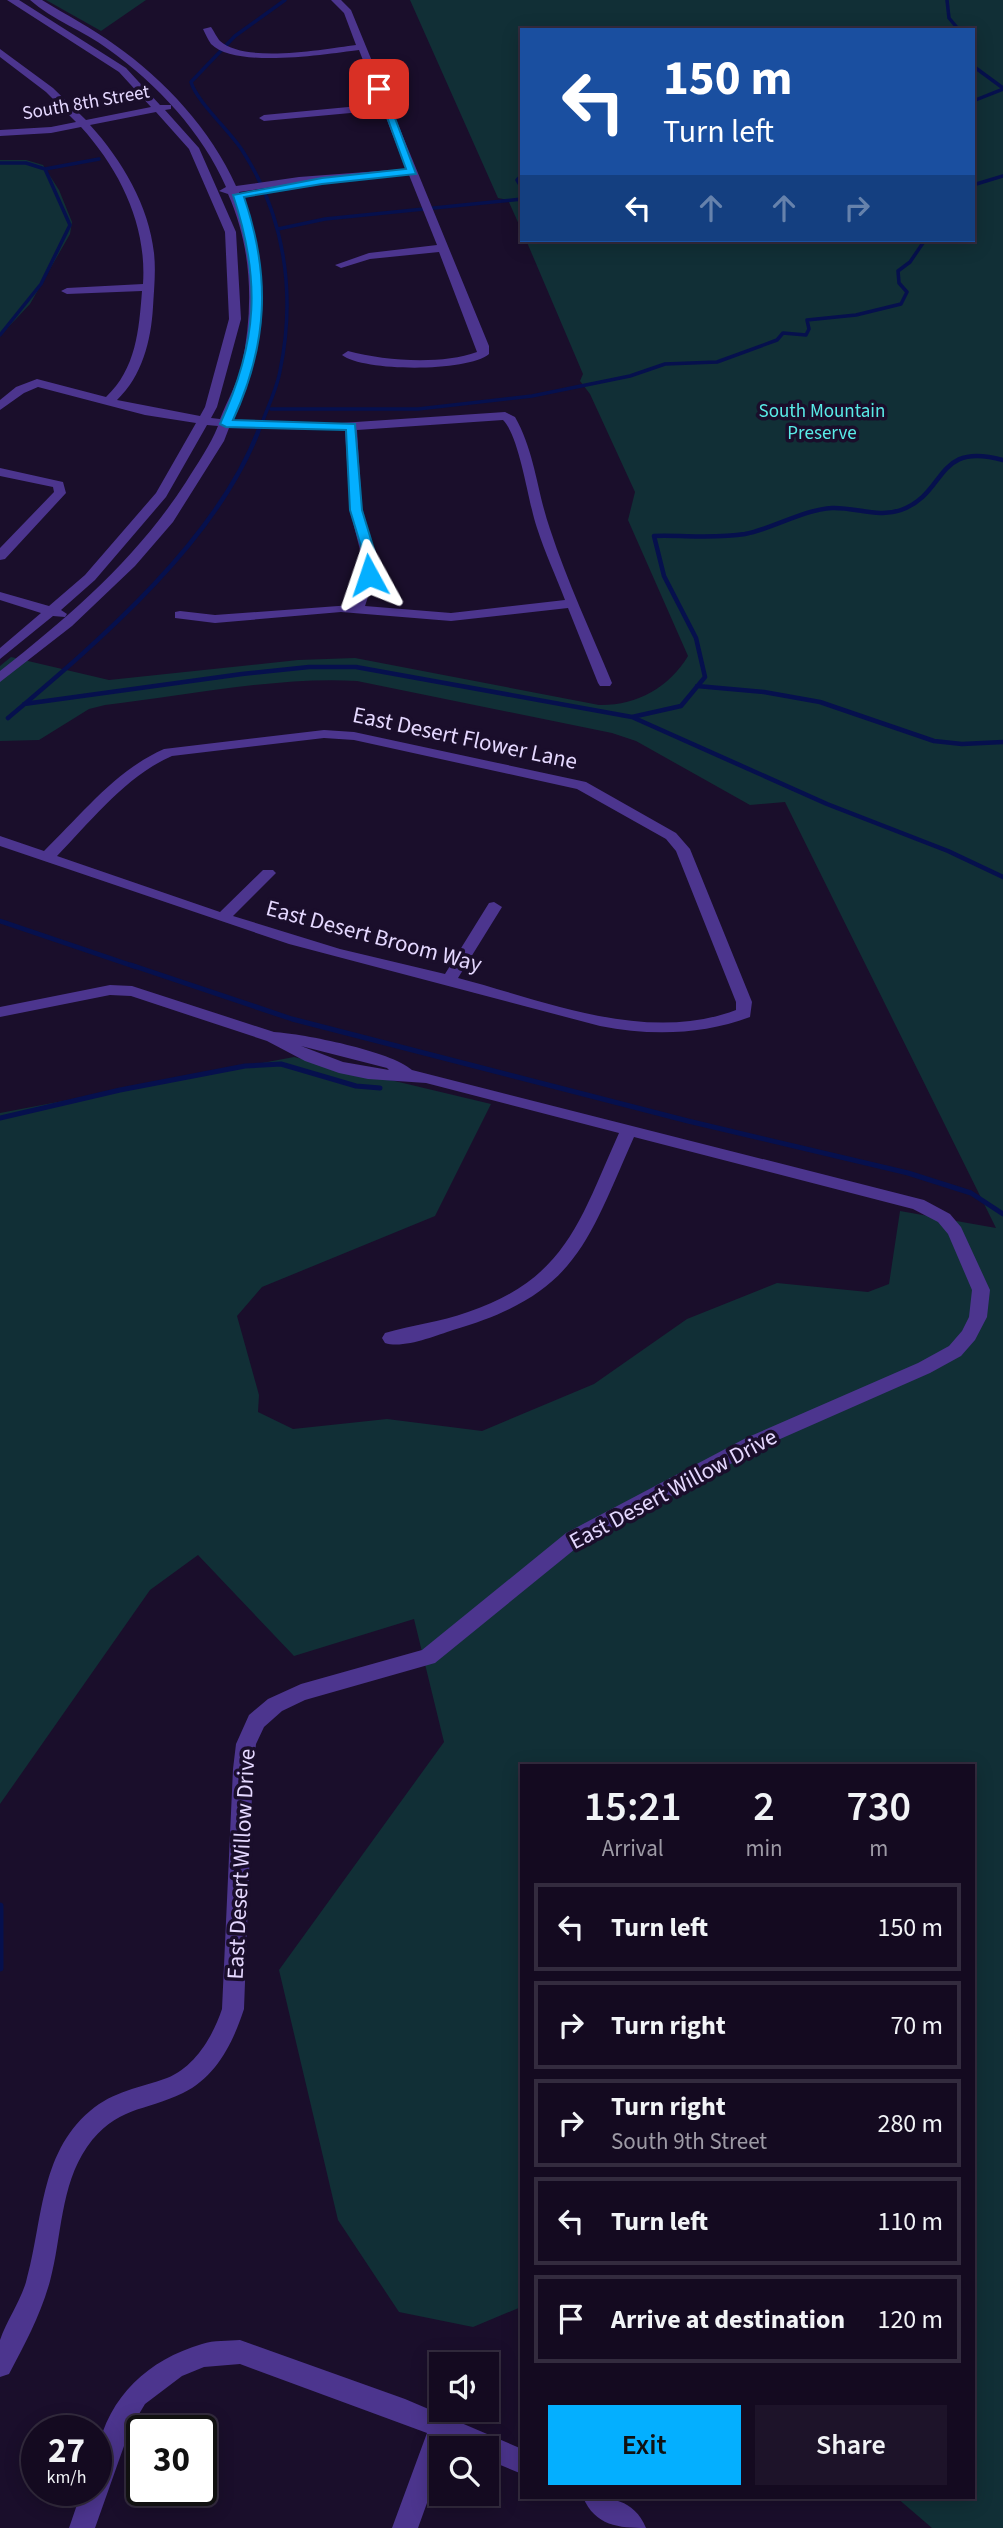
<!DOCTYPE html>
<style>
:root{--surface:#140a20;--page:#1d1329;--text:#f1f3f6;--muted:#9d9aa5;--line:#332b3e;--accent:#04afff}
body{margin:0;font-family:"Source Sans 3",sans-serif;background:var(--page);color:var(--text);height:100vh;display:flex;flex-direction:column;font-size:26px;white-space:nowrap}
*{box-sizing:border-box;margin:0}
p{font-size:23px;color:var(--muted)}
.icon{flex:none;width:38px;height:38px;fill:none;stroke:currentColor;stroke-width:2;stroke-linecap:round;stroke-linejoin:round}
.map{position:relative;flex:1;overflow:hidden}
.panel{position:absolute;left:520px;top:1764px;width:455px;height:735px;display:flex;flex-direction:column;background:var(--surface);border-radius:0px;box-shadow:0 4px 18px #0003,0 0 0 2px var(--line)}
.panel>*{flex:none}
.guide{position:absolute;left:520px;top:28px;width:455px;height:214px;border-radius:0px;box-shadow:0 4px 18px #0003,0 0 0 2px var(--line);background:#1a4fa0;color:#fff;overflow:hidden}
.fabs{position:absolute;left:429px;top:2352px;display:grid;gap:14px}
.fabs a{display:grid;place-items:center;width:70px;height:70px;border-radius:0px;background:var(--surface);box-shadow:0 4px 18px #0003,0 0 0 2px var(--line);font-size:35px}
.speed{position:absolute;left:21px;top:2415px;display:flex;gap:14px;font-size:35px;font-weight:700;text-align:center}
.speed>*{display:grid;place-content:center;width:91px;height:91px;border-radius:50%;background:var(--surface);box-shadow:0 4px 18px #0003,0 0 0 2px var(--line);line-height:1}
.speed small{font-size:18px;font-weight:400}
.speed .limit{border:4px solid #111;border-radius:10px;background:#fff;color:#111}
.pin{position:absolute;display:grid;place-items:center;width:60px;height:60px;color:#fff;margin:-30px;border-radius:14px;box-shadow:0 4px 10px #0006}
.me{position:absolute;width:77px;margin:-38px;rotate:355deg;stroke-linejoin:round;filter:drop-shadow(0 0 5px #0008)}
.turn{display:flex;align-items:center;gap:24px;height:147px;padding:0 28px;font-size:32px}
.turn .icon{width:91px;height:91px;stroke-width:2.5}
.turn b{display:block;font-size:49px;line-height:60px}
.lanes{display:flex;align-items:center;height:66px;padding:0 28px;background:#0003;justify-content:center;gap:35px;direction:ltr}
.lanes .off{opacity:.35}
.eta{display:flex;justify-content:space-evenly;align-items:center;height:119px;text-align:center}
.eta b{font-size:42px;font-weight:600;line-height:49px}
.button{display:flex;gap:14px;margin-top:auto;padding:14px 28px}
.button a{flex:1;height:80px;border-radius:0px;background:var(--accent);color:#111;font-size:28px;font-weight:600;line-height:80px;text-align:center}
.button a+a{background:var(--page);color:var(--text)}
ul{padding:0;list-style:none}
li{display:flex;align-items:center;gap:21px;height:88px;margin:0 14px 10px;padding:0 14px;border:4px solid var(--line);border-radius:0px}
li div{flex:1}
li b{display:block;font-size:26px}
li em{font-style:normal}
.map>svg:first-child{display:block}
.green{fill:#112f36}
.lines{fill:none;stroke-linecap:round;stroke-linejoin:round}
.stream-far3{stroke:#06104d;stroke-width:3.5}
.stream-far2{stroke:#06104d;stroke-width:4.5}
.stream-far1{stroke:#06104d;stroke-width:5}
.stream{stroke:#06104d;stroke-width:7}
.minor{fill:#4c358e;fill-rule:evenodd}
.route{fill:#04afff;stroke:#0372a6;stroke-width:2}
.labels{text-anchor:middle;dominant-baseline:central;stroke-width:7;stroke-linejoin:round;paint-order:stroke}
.far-street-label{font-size:19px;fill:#e5d8ff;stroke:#1a0e2b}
.far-park-label{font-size:19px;fill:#59ebe7;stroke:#1a0e2b}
.street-label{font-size:23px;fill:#e5d8ff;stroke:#1a0e2b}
</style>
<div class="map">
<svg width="1003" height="2528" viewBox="0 0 1003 2528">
<rect width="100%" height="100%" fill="#1a0e2b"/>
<path class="green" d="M46,0H146L101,31Z
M410,0H1003V2528H932L896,2497H973V1766H522L521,2307L473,2327L399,2312L338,2220L279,1970L444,1742L414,1619L294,1656L198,1555L150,1590L0,1804V1113L294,1057L491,1104L435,1216L262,1287L237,1316L259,1395L258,1412L293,1429L387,1419L482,1431L594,1384L687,1319L777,1283L868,1292L889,1284L900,1211L996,1228L785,802L750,805L636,741L612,733L357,681C280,676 183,696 105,705L89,709L39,740L0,741V666L11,657L109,680L298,660L355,658L599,705C635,706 669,688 688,656L628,520L635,492L590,394L580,381L583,374L526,240H973V30H522L521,229L508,200L498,198Z
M0,160H26L43,165L59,190L72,222L70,234L30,304L0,336Z"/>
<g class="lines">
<path class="stream-far3" d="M947,0L949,18L959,30
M973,66L1003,88
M973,101L1003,89
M0,163H26L45,169
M522,175L517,180L522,188
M973,185L1003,176
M278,229L325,219L522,199
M0,335L41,284L70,225L45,169L99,159
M271,409H418L532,396L630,376L665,364L717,362L777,340L783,333L806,335L809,329L807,320L856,315L901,304L907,292L899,283L898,271L910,262L925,240
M261,426C267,408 277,389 280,371C296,294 285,216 242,150C229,130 197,102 191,82L235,36L285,0"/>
<path class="stream-far2" d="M697,686L764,692L820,702L934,741L962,744L1003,742
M24,704L242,674L309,667H356L632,717L827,804L948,851L1003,877
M632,717L681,706L705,677L696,638L664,576L654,536C684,535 715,539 745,534C775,528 802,510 832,508C855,507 879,518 901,510C948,493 934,441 1003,460
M8,718C99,641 220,539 261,424
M0,921L136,967"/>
<path class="stream-far1" d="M131,965L292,1019L688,1121L908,1173L971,1193L1003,1214
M0,1118L120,1090L245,1066L281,1064L356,1086L380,1088"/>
<path class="stream" d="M0,1906V1968"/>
<path class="minor" d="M7,0H19L126,68L160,105H171V109L165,110L199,148L236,232L241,319L217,407L211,418L220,419C227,401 238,382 242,364C254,306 252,248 228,194L219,191L226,187C202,132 157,84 108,49C84,31 52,20 30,0H42C66,15 92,28 115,45C165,80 211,130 236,186L299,177L406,169L383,110L264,121L259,118L264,115L380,104L359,50C326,54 236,69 211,44C208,40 205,33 203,29L211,27C214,31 217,38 220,41C246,64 324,49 356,45L344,13L331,0H341L351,10L489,346V354C468,372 364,372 342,355L348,351C385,361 441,365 477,352L439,252L370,259L341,268L335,265L369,253L437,245L409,175L299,183L239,192C262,246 267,307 253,365C249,384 239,403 232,421L326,424L505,412L515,417C535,452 537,492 550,529C567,581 591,632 612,683L610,686H600L598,683L568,608L451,621L341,612L215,623L175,618V612L180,611L215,615L352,605L364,566L350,510L345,430L229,428L224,441L173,522L135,566L72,626L0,682V671C71,615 137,558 186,482C197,464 210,446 218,426L207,425L166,497L95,580L61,610L67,614L65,617L53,616L0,659V648L41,613L0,600V592L49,606L85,575L156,493L196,423L145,415L38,387L24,393L0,410V400L16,387L37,379L106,397C136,369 139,330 142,291L67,294L61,291L67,288L143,284C147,225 120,170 81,127L51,133L0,136V130L51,127L76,122L46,92L0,57V49L53,88L86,120L151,107L119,72ZM156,112L189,149L225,232L229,319L205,407L200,416L117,400C142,376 151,341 153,307C154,289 156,271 154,253C149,206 122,160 90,125ZM503,420C520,437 528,502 537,528C545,553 556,576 565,600L451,613L365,606L378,566L362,510L357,430Z
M0,468L63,482L66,493L5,559L0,560V548L54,492L53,487L0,476Z
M324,730L354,732L586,782L676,833L690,849L752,1002L750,1017C701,1035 651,1036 600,1026L289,944L0,846V836L44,851C81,815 116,770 164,749ZM324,738L354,740L577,789L666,839L676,851L736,1002V1010C646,1044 546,1001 458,978L502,907L494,902L489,903L445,974L340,949L233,916L276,873L273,870H263L220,912L57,856C92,820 126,776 172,756Z
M110,985L132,986L274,1032C304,1034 391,1051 412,1070L924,1200L950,1214L961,1227L990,1290L987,1317L975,1340L961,1356L930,1373L760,1448L580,1545L435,1663L305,1700L282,1711L264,1727L256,1744L253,1769L244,2009C233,2043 216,2077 183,2093C144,2112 116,2106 87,2147C60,2186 62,2237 50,2281C41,2314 25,2344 9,2374L0,2377C0,2366 0,2351 0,2340C7,2320 20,2302 26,2282C43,2223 39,2154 90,2111C113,2091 140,2088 167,2078C195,2067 213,2036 222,2009L233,1769L236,1744L249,1715L268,1699L301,1684L422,1650L566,1533L746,1438L918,1363L949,1346L962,1331L969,1317L972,1290L948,1234L938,1222L913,1209L634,1137C586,1245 576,1294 453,1330C435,1336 403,1349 385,1343L382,1338L385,1333C412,1325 440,1322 468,1312C566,1279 580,1220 619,1133L426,1083L368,1079L339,1073L305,1061L267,1041L131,996L110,995L0,1017V1007ZM301,1046L387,1068L389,1070L343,1062Z
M240,2340L405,2399L522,2449V2474L486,2459V2448H462L449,2443L447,2448H441V2464L418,2528H392L427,2433L240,2364L204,2367L182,2376L145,2404L130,2429L95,2528H69L82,2490H96C96,2478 94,2464 97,2452C109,2396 148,2360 202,2344C214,2340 228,2341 240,2340Z
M583,2497C610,2497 634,2499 646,2528C619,2528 595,2526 583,2497Z"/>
</g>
<path class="route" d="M376,87L384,89L416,174L322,184L244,197C271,276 268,344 233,420L355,424L362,510L376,556L375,575L369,579L363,575L364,556L350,510L346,430L226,427L220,424C258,342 261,279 233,195L322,178L406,169Z"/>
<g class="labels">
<g class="far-street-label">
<text transform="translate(86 103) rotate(-10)">South 8th Street</text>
</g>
<g class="far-park-label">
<text x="822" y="411">South Mountain<tspan x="822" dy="22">Preserve</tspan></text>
</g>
<g class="street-label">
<text transform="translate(465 738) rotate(12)">East Desert Flower Lane</text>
<text transform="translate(374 936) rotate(15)">East Desert Broom Way</text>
<text transform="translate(673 1489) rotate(-28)">East Desert Willow Drive</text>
<text transform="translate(241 1864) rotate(-87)">East Desert Willow Drive</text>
</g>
</g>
</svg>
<div class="fabs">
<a><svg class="icon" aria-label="sound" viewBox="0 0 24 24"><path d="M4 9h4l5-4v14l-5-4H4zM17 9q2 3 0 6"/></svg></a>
<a><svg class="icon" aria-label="search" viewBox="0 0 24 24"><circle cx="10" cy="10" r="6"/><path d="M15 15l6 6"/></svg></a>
</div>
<div class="speed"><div>27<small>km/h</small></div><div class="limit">30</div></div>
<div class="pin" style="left:379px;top:89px;background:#d93025"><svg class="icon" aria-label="arrive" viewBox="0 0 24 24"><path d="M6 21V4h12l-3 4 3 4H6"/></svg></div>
<svg class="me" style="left:369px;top:575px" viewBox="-20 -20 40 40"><path d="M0-17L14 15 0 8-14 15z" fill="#04afff" stroke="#fff" stroke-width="4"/></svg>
<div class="guide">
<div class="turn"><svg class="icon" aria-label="left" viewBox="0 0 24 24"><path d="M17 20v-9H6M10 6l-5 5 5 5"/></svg><div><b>150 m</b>Turn left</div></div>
<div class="lanes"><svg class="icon" aria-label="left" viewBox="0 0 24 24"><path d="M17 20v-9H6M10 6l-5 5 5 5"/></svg><svg class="icon off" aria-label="ahead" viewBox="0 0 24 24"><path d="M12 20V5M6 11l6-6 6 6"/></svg><svg class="icon off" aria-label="ahead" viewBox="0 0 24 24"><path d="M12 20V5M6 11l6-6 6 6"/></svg><svg class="icon off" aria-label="right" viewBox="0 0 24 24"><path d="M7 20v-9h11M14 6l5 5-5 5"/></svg></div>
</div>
<section class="panel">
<div class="eta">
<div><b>15:21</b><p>Arrival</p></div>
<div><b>2</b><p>min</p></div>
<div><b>730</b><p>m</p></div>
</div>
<ul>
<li><svg class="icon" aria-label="left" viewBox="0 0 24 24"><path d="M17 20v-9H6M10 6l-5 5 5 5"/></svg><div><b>Turn left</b></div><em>150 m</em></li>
<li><svg class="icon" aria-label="right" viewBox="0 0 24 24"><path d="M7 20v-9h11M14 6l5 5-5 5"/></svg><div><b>Turn right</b></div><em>70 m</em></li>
<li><svg class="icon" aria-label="right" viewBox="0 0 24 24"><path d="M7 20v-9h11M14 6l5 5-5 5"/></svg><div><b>Turn right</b><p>South 9th Street</p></div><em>280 m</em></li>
<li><svg class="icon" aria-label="left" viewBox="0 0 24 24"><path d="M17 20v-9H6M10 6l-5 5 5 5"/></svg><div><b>Turn left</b></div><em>110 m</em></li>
<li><svg class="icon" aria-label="arrive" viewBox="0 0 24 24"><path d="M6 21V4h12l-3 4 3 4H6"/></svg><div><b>Arrive at destination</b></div><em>120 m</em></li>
</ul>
<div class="button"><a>Exit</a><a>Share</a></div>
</section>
</div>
